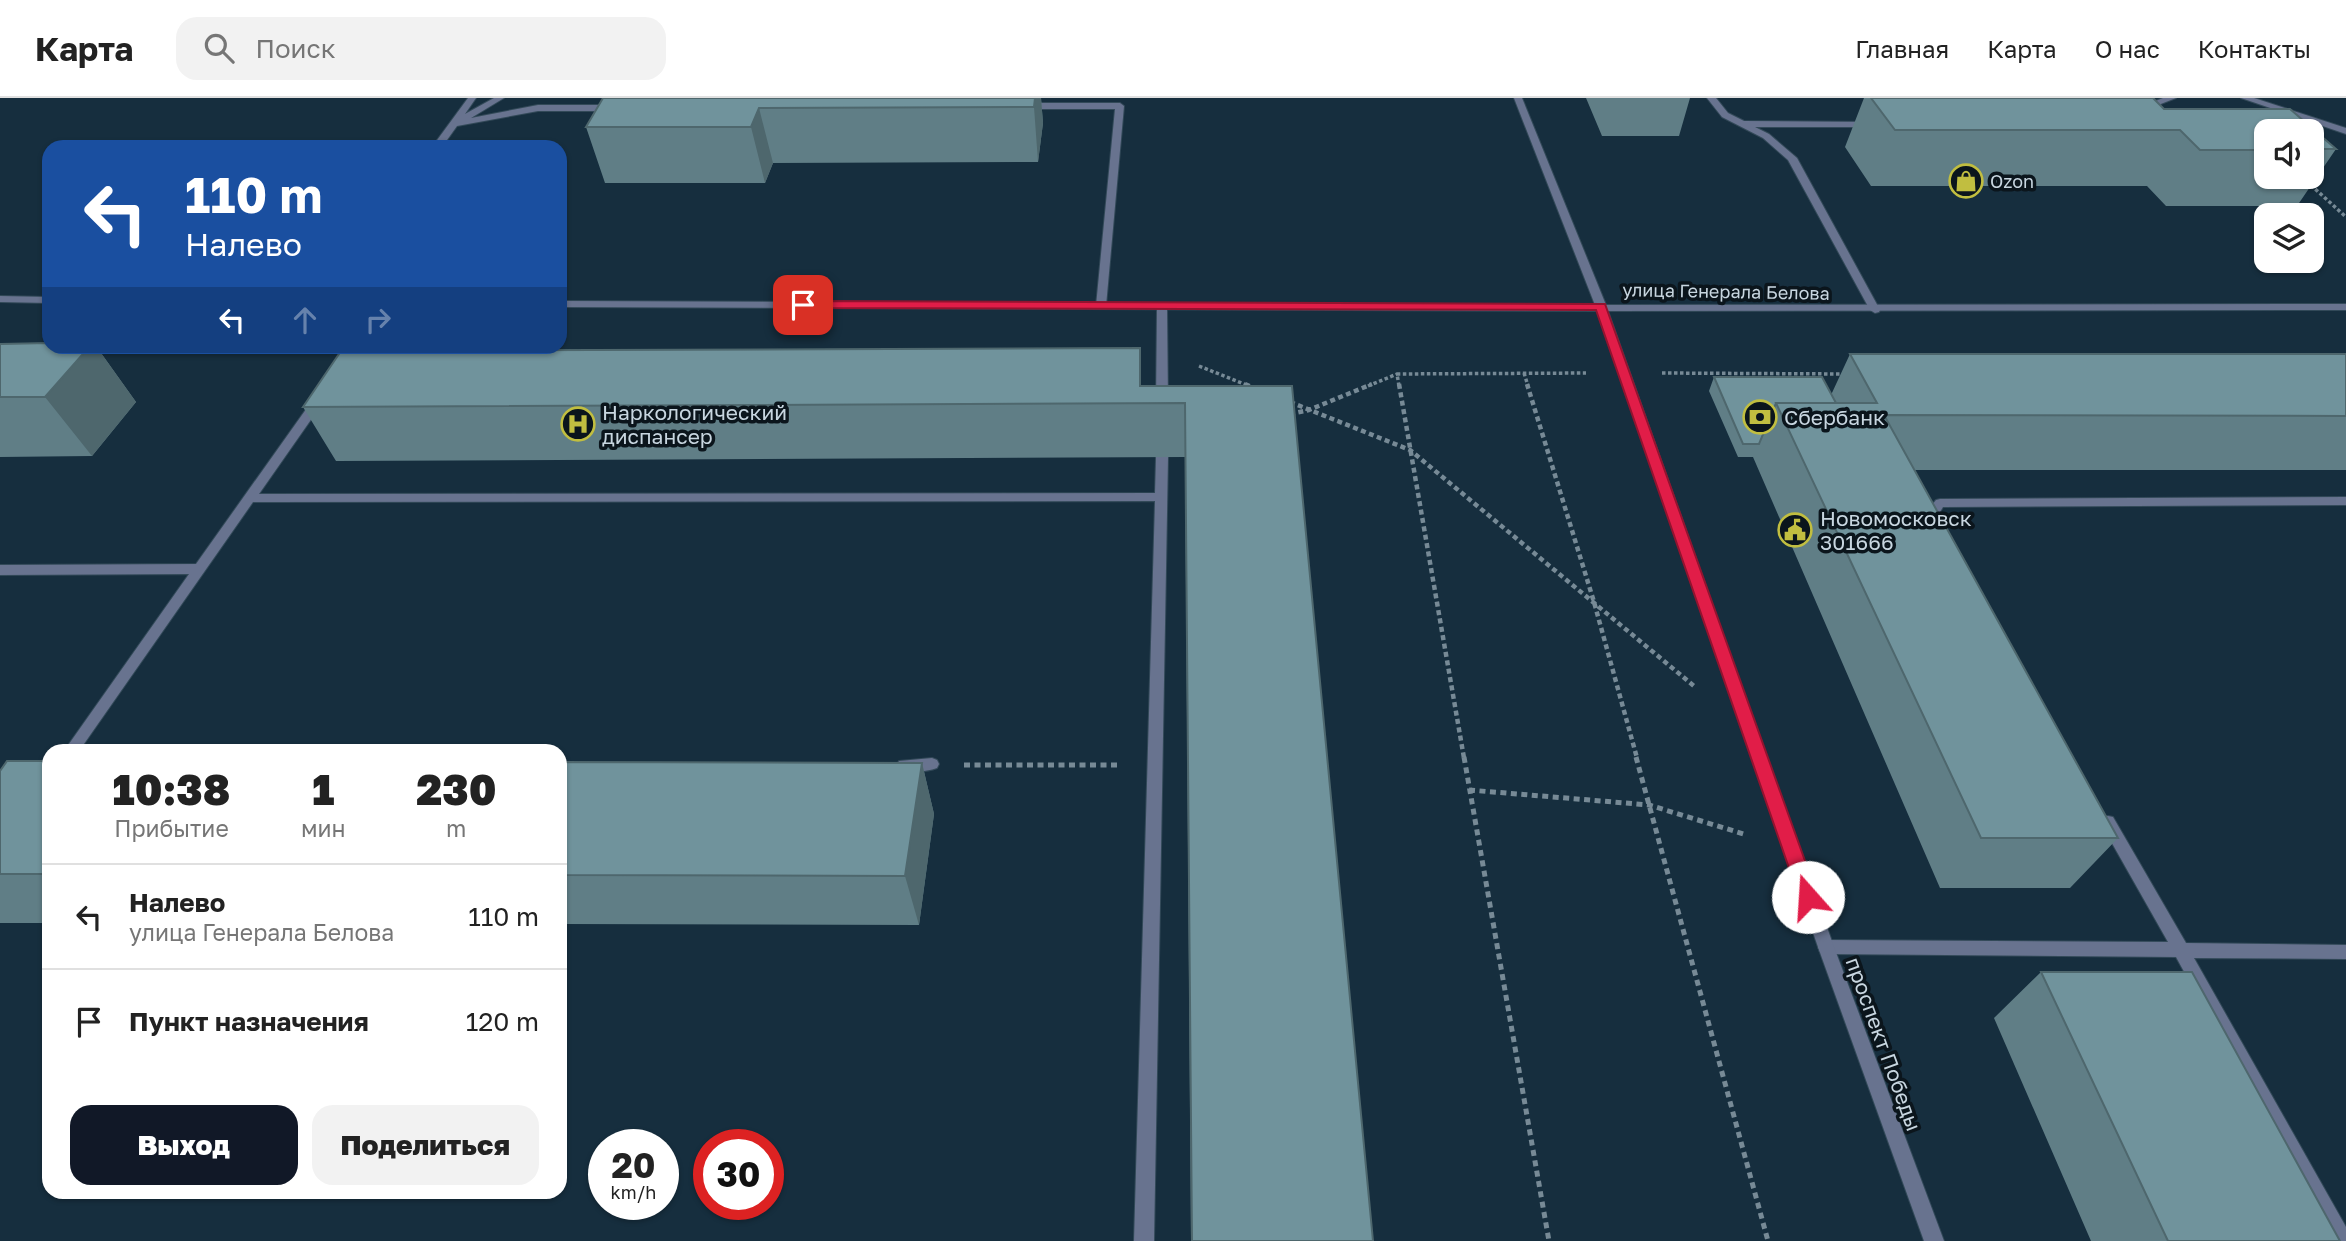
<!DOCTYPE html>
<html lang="ru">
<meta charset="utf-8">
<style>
:root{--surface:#fff;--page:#f2f2f2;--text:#222;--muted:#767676;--line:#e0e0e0;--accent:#111827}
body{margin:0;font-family:"Golos Text",sans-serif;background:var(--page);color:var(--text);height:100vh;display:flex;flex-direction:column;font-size:26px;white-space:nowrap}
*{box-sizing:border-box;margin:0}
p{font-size:23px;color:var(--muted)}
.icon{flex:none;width:38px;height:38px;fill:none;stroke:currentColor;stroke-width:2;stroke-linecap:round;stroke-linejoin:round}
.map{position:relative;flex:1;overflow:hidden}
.side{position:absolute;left:42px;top:646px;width:525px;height:455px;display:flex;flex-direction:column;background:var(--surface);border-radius:21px;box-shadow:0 2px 5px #0004}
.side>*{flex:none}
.guide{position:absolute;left:42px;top:42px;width:525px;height:214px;border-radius:21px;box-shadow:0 2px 5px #0004;background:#1a4fa0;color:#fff;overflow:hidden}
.buttons{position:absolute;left:2254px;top:21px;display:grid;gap:14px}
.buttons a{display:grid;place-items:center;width:70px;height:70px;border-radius:14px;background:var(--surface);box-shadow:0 2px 5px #0004;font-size:35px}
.speed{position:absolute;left:588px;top:1031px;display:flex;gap:14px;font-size:35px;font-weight:700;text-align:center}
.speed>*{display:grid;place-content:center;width:91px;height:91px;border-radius:50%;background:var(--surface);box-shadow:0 2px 5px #0004;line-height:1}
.speed small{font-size:18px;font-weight:400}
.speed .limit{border:10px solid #d22;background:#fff;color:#111}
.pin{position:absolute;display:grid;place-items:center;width:60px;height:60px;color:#fff;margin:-30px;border-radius:14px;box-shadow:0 4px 10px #0006}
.me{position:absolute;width:77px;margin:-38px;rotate:341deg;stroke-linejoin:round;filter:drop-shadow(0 0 5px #0008)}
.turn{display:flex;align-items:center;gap:24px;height:147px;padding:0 28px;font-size:32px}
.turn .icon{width:91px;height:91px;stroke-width:2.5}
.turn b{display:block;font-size:49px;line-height:60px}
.lanes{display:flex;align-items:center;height:66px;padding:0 28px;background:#0003;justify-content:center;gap:35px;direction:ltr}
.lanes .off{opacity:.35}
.eta{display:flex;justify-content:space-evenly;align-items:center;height:119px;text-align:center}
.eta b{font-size:42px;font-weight:800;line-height:49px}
.action{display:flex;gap:14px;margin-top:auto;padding:14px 28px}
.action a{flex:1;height:80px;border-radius:21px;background:var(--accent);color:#fff;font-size:28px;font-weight:800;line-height:80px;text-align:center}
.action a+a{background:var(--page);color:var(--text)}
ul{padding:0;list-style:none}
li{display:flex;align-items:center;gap:21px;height:105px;padding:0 28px;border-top:2px solid var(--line)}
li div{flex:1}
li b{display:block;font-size:26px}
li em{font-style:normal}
header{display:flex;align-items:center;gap:42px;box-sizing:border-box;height:98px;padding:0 35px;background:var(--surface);border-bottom:2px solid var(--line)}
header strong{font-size:33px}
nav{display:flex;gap:38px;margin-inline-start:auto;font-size:24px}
.search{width:490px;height:63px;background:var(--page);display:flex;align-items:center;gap:18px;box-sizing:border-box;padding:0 24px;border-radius:21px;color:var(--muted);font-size:26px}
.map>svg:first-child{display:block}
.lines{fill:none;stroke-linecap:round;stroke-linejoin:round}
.lane-casing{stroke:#324958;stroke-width:2}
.street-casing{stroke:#324958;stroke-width:2}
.path-far2{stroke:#778a96;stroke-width:3.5;stroke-dasharray:3.5 2.5;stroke-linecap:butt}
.path-far1{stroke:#778a96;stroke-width:4.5;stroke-dasharray:5 3.5;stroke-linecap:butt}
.path{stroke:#778a96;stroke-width:5;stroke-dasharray:6 4.5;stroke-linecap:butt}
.lane{fill:#68738f;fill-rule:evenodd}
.street{fill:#68738f;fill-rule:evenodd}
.wall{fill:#607e86;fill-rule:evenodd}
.shaded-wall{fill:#4e676d}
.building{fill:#70939c;stroke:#4e676d;stroke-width:2}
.route{fill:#e11d48;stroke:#92132f;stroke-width:2}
.labels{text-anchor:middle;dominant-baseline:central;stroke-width:7;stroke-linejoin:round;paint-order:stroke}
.far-poi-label{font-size:18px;fill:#c8d6e0;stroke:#0b151c;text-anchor:start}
.far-street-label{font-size:18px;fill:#c8d6e0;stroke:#0b151c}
.poi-label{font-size:21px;fill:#c8d6e0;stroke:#0b151c;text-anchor:start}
.street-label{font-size:21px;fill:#c8d6e0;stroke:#0b151c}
</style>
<header>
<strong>Карта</strong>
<div class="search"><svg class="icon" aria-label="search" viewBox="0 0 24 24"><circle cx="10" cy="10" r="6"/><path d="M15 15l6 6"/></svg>Поиск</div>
<nav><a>Главная</a><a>Карта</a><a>О нас</a><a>Контакты</a></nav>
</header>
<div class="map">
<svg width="2346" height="1143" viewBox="0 0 2346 1143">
<rect width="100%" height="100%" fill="#162e3e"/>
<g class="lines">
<defs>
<path id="lane" d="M468,0H476L465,16L494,0H504L471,20L538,7H615L619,10L615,13H538L457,28L442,49H432Z
M1707,0H1716L1728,15L1744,23L1874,24L1876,26L1871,29H1755L1769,36L1797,60L1880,212L1879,214L1875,215L1870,212L1788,62L1763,40L1722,19Z
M2163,0H2176L2143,13L2136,11Z
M2241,0H2254L2346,30V36Z
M1120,5L1124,8L1106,208L1101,211L1096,208L1115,11H1024L1020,8L1024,5Z
M1162,205L1167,208L1168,305L1162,309L1156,305L1157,208Z
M318,299L324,303L259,396L1155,395L1156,359L1158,356H1166L1168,359L1154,1143H1134L1155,403L253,404L79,653H64L189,476L0,477V467L196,466L314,300Z
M2346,399V407L1943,409L1940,414L1945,427L1939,431L1935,430L1927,413L1936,402L1940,401Z
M932,660L937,662L939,666L937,670C927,674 909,675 899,671L897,667L899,663Z
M2108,718L2113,719L2186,845L2346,847V861L2194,860L2346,1129V1143H2332L2176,859L1826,856L1820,854L1818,849L1820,844L1826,842L2168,844L2100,724L2103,719Z"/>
<path id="street" d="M1514,0H1522L1606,207L2346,206V212L1608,213L1834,849L1944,1143H1924L1818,849L1597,213L560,209V203L1595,207Z
M0,198L49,199V205L0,204Z"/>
</defs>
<use href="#lane" class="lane-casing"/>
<use href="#street" class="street-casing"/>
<path class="path-far2" d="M2302,79L2346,119
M1199,268L1249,288
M1524,275L1528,288
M1662,275L1845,276
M1368,288L1397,276
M1399,288L1397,276L1586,275"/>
<path class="path-far1" d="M1245,286L1252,289
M1399,286L1464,660
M1527,286L1594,504L1637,660
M1290,304L1410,352L1694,588
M1290,316L1309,312L1372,286"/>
<path class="path" d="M1464,659L1549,1143
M1636,659L1768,1143
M964,667H1120
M1469,692L1649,707L1747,737"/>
<use href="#lane" class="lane"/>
<use href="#street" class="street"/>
</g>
<path class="wall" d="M603,0H1041L1043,25L1038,64L773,65L765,85H605L586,29Z
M1586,0H1690L1679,38H1602Z
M1864,0H2153L2164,11H2290L2336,51L2297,108H2166L2147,88H1871L1845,49ZM2266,33H2312V79H2266Z
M0,246L49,248H96L136,304L92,358L0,359Z
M1140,250V288H1292L1373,1143H1191L1185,359L336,363L303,309Z
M1850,256H2346V372H1914L2118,740L2070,790H1940L1753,359H1738L1709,293L1714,279L1831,297Z
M49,663V825H0V673Z
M560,664L922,665L934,716L919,827L560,826Z
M2041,874L2340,1143H2091L1994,920Z"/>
<path class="shaded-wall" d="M1035,0H1041L1043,25L1038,64L1034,9Z
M759,10L773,65L765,85L751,29Z
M90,248H96L136,304L92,358L45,299Z
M922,665L934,716L919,827L905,778Z"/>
<path class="building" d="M603,0H1035L1034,9L759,10L751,29H586Z
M1871,0H2153L2164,11H2290L2336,51H2312V33H2266V52H2200L2180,32H1895Z
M49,245V248H90L45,299H0V246Z
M1140,250V288H1292L1373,1143H1192L1185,305L303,309L341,253Z
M1850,256H2346V318L1884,317L2118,740H1981L1776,305H1877Z
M1714,279H1822L1836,305H1776L1759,346H1743Z
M7,663H49V776H0V673Z
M560,664L922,665L905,778L560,777Z
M2041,874H2192L2340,1143H2168Z"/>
<path class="route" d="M803,203L1605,206L1818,799L1815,805L1808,807L1802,805L1799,799L1596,212L799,210V204Z"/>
<defs>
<symbol id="shop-ring" viewBox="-11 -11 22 22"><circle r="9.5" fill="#0b151c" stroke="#c1be40" stroke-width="1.5"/><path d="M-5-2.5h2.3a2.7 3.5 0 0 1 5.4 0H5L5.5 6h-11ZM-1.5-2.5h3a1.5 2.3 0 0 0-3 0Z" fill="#c1be40"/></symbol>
<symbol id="bank-ring" viewBox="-11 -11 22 22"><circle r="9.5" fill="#0b151c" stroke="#c1be40" stroke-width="1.5"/><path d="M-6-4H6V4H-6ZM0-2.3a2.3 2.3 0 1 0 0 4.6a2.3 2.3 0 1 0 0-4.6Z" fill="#c1be40"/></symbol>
<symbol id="hospital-ring" viewBox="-11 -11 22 22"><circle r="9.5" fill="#0b151c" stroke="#c1be40" stroke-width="1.5"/><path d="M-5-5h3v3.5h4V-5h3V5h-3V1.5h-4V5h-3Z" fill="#c1be40"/></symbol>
<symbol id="civic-ring" viewBox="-11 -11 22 22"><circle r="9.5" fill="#0b151c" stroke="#c1be40" stroke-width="1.5"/><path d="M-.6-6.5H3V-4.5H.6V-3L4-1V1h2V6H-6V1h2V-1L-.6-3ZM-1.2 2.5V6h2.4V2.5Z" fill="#c1be40"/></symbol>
</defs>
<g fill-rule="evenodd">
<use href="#shop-ring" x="1947" y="64" width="38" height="38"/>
<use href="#bank-ring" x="1741" y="300" width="38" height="38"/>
<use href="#hospital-ring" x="559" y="307" width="38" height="38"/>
<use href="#civic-ring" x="1776" y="413" width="38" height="38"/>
</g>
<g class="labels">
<g class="far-poi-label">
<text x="1990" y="83">Ozon</text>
</g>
<g class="far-street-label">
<text transform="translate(1726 193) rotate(1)">улица Генерала Белова</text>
</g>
<g class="poi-label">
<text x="602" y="314">Наркологический<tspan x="602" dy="24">диспансер</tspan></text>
<text x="1784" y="319">Сбербанк</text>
<text x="1820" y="420">Новомосковск<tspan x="1820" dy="24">301666</tspan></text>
</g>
<g class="street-label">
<text transform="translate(1884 946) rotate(70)">проспект Победы</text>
</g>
</g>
</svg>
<div class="buttons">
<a><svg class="icon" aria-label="sound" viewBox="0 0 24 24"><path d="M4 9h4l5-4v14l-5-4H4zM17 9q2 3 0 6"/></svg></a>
<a><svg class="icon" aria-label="layers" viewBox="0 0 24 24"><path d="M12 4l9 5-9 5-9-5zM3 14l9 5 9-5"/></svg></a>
</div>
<div class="speed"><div>20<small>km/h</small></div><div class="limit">30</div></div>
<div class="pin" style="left:803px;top:207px;background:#d93025"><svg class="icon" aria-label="arrive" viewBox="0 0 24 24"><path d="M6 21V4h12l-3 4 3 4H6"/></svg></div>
<svg class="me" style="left:1808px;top:799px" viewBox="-20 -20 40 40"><circle r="19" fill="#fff"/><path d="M0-13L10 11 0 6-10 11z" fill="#e11d48"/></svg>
<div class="guide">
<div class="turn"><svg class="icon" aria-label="left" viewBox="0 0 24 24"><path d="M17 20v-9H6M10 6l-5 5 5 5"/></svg><div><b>110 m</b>Налево</div></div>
<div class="lanes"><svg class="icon" aria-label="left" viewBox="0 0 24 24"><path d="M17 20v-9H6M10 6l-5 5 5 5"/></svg><svg class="icon off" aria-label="ahead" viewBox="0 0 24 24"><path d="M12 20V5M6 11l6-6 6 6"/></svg><svg class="icon off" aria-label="right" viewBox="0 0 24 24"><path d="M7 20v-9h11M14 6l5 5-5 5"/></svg></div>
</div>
<section class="side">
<div class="eta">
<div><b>10:38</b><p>Прибытие</p></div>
<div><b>1</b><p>мин</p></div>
<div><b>230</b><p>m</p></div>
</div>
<ul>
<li><svg class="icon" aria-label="left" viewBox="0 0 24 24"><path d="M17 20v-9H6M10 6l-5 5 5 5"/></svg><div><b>Налево</b><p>улица Генерала Белова</p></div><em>110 m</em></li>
<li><svg class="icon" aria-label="arrive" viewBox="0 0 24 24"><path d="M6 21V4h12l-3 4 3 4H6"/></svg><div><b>Пункт назначения</b></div><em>120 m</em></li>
</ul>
<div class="action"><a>Выход</a><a>Поделиться</a></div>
</section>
</div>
